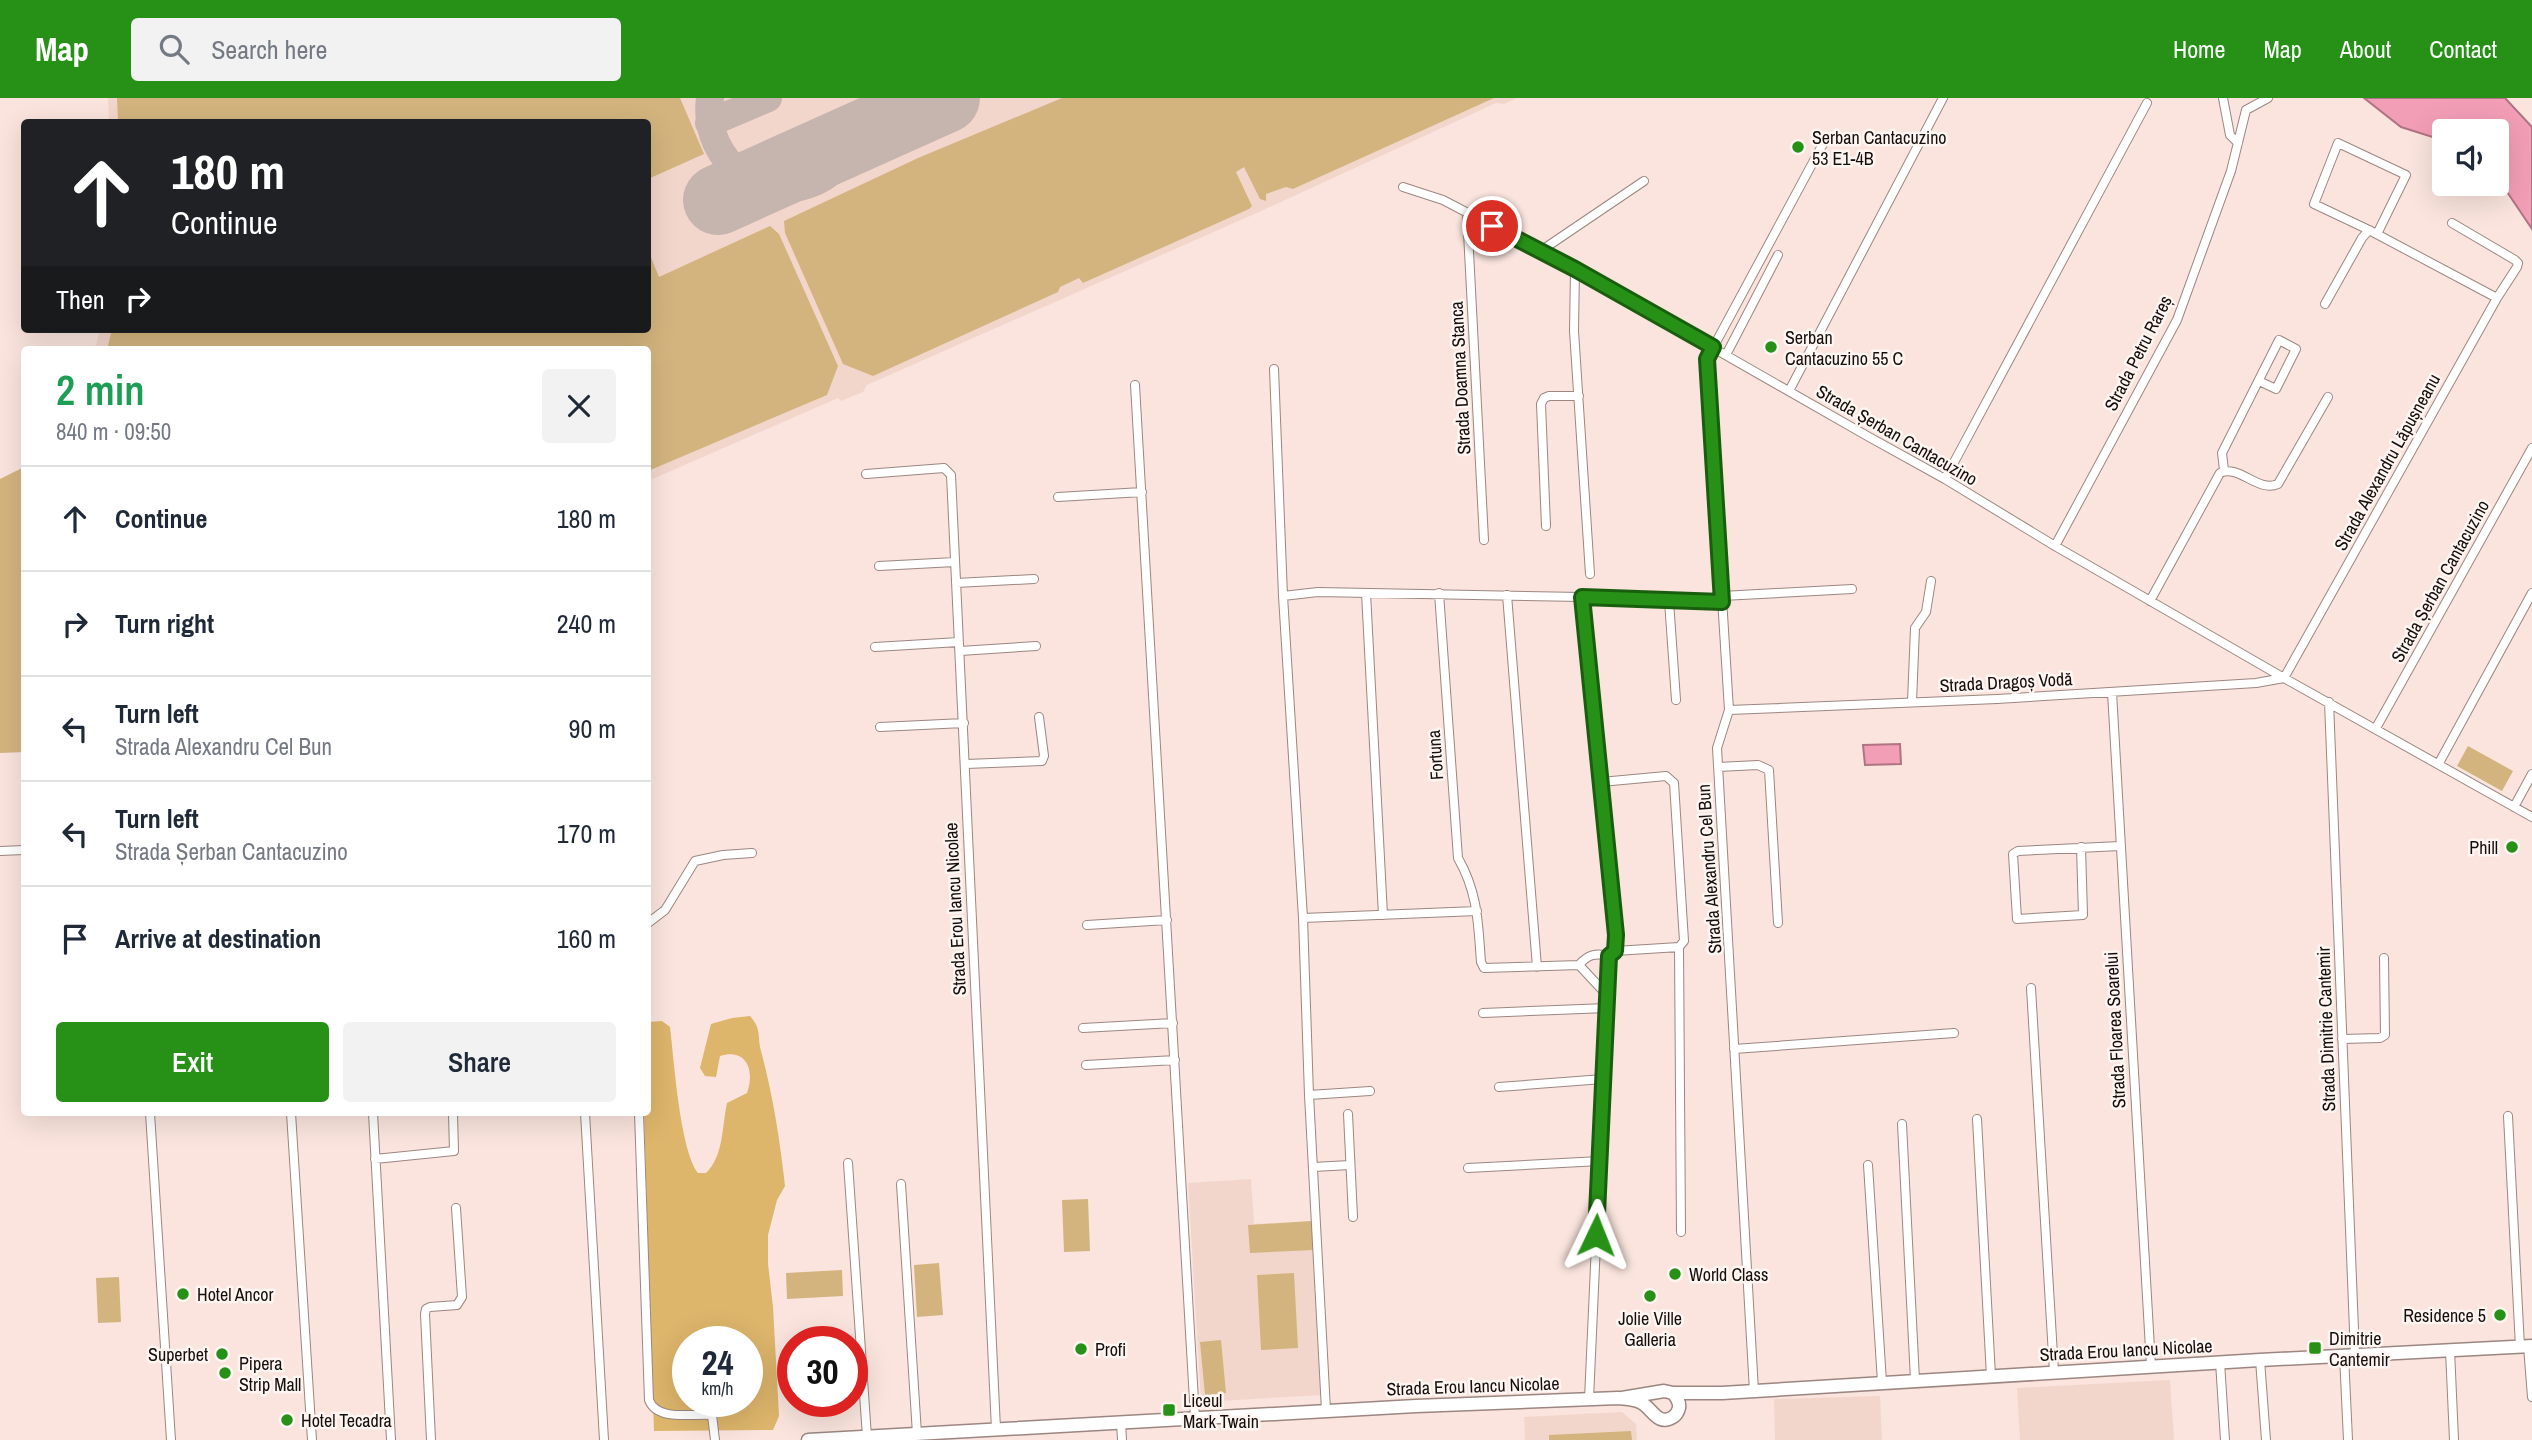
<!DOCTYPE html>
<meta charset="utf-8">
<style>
:root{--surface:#fff;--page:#f2f2f3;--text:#1f2937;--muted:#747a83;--line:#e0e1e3;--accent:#269116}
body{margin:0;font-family:"Archivo Narrow",sans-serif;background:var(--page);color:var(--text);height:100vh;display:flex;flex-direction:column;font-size:26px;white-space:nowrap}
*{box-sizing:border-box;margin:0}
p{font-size:23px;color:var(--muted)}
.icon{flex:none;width:38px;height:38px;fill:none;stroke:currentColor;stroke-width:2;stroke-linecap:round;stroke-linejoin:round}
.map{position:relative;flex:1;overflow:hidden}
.side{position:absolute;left:21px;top:248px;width:630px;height:770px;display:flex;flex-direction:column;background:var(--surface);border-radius:7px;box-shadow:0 7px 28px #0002}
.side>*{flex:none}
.hud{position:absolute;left:21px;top:21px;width:630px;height:214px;border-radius:7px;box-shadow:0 7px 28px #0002;background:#202124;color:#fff;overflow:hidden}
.tools{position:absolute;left:2432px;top:21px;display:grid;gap:14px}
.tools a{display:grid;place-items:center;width:77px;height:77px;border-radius:7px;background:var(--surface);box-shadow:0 7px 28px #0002;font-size:35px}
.speed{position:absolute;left:672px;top:1228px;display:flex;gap:14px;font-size:35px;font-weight:700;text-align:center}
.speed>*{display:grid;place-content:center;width:91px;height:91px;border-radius:50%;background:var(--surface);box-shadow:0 7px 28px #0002;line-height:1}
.speed small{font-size:18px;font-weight:400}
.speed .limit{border:10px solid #d22;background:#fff;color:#111}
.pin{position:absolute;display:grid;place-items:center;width:60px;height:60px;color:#fff;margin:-30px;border:4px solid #fff;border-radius:50%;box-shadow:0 2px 7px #0007}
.me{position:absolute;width:77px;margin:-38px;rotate:2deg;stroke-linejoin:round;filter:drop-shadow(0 0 5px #0008)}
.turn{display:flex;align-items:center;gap:24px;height:147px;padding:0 35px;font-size:32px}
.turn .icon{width:91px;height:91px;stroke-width:2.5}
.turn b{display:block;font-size:49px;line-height:60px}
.then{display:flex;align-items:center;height:66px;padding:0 35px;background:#0003;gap:14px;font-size:26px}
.round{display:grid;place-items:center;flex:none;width:74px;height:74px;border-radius:7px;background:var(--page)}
.overview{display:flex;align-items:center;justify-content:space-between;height:119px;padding:0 35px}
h1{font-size:42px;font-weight:600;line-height:52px;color:#1e9e55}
.button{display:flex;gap:14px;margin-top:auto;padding:14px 35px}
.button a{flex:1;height:80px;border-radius:7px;background:var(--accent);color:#fff;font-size:28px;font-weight:600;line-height:80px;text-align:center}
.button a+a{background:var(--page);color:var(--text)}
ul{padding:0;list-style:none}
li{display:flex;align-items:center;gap:21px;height:105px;padding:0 35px;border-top:2px solid var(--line)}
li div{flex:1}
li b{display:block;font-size:26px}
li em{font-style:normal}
header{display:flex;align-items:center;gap:42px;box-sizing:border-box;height:98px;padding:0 35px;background:var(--accent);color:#fff}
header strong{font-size:33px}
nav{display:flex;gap:38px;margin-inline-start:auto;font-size:24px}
.search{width:490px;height:63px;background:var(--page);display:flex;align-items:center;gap:18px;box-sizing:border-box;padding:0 24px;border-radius:7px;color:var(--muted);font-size:26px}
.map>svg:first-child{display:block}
.built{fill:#f3d6cb}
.green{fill:#d3b47e}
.forest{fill:#ddb56b;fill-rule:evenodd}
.water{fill:#f29eb6;stroke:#b07383;stroke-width:2}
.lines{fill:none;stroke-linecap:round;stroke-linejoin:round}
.taxiway{stroke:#c6b4ae;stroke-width:28}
.runway{stroke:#c6b4ae;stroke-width:70}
.street-casing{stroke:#9b8780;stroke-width:10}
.secondary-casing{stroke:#9b8780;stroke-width:15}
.street{stroke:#fff;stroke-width:8}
.secondary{stroke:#fff;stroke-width:12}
.route-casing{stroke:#195e0e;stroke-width:18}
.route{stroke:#269116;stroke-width:12}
.poi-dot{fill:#269116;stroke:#fdf5f2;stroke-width:2.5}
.labels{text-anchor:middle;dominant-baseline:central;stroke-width:5;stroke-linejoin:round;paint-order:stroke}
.poi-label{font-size:18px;fill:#150e0b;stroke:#fdf5f2;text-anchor:start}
.street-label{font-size:18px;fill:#150e0b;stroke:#fdf5f2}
</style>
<header>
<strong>Map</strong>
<div class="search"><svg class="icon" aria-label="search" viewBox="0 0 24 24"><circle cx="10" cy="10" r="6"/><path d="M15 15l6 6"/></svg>Search here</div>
<nav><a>Home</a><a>Map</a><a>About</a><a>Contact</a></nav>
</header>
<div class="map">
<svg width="2532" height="1342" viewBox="0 0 2532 1342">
<rect width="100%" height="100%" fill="#fae4dd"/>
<path class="built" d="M108,0H1517L1504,6L1496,5L1259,114L867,287L863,294L841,303L838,300L648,383V252H95L100,231H648V24H109Z
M1251,1081L1254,1126L1312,1123L1322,1297L1201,1304L1188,1085Z
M2170,1282L2174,1342H2020L2017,1290Z
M1880,1298L1882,1342H1775L1774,1301Z
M1622,1314L1636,1326L1637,1342H1525L1524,1319Z"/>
<path class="green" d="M117,0H680L704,56L648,81V24H118Z
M1062,0H1494L1293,91L1286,89L1266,96V103L1260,101L1244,69L1236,74L1252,108L1249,111L1083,185L1079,180L1060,189L1058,194L873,278L843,266L785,135L784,123L918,60Z
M770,128L779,136L838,268L827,297L648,373V252H107L112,231H648V152L659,179Z
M24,369V654L0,655V381Z
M2468,648L2513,673L2502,693L2457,668Z
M1088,1101L1090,1153L1064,1154L1062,1102Z
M1312,1123L1314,1152L1250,1155L1248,1127Z
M939,1165L943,1217L917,1219L914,1167Z
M842,1172L843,1198L787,1201L786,1175Z
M1294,1175L1298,1250L1261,1252L1257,1177Z
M119,1179L121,1224L98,1225L96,1180Z
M1221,1242L1226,1295L1205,1297L1200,1244Z
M1631,1333L1632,1342H1549V1337Z"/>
<path class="forest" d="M750,918C762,932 757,937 761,953C773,997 780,1043 785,1088L777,1102L768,1137V1166L773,1209L779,1318L773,1332L654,1333L644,1015H648V924L662,923L670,929C674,962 680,1052 698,1075H706C724,1058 722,1027 727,1005L747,995C755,973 747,950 720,958L716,979L705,978L700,970L711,926L732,920ZM688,1244H747V1304H688Z"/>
<path class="water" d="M2364,0H2505L2532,29V131L2497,79V33H2445V43L2401,29Z
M1900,646L1901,666L1865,667L1863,647Z"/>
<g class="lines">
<path class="taxiway" d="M710,0C701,66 770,115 827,77C840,67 849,54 857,39
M709,25L768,0"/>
<path class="runway" d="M718,102L945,0"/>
<defs>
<path id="street" d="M2223,0L2230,37L2238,45
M1403,89L1443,102L1575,171L1869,339L1945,381L2055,448L2284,580L2532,719
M1467,115L1484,442
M2369,132L2314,106L2338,45L2406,77L2377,136
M1542,152L1644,83
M1575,171L1574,233L1590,476
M2325,206L2362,140L2369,132L2497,200
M1726,257L1778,157
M1274,271L1283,498L1303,820L1309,997L1326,1312
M1135,287L1195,1320
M1789,293L1943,0
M2224,372L2222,355L2279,242L2296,251L2276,291L2259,283
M866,376L944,370L951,377L996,1331
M1945,381L2147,5
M1058,399L1142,394
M1546,428L1541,306L1544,300L1549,298H1579
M2055,448L2177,222L2231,73L2246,12L2268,0
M879,468L955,464
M956,485L1034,481
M1366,495L1383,817
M1439,495L1458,760C1478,795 1478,825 1481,864L1484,870L1579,867C1588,856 1596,855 1609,858L1615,853L1679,849L1684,843L1674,685L1666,678L1601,684
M1507,497L1537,869
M1283,498L1318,494L1582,499L1616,837L1615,853
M1722,498L1852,491
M1582,499L1722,504
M1669,503L1676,602
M2150,503L2220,375C2239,366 2258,395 2278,386L2328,299
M875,549L959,544
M960,553L1036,548
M2112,594L2151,1268
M1912,604L1915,530L1926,514L1931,483
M2329,604L2355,1257
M1729,612L1997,601L2256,585L2284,580L2497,200L2517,169L2518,165L2515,162L2452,125
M880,629L964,625
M2376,630L2532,350
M2439,665L2532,495
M966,666L1042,663L1044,658L1039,619
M1718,669L1758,667L1769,672L1778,825
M2514,709L2532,676
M2081,749L2083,817L2017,821L2013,756L2018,753L2120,748
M0,753L24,752
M1303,820L1477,813
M648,825L665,812L695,763L723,757L752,755
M1087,827L1167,822
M1679,849L1681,1134
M1579,867L1607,897
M2031,890L2054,1274
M1483,915L1607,910
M1083,930L1173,925
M2342,941L2380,940L2385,937L2384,860
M1734,951L1954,935
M1086,967L1175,962
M1499,989L1603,981
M1309,997L1370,993
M150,1015L171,1342
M291,1015L312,1342
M373,1015L391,1342
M585,1015L604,1342
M639,1015L649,1302C657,1324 694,1315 712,1317L715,1342
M1348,1016L1353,1119
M2508,1018L2520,1249
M1977,1021L1991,1278
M1902,1026L1915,1282
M375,1061L454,1053L453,1015
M848,1065L867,1339
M1868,1067L1882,1284
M1313,1069L1350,1067
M1468,1070L1600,1063
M901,1086L917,1336
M2528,1248L2532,1299
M2450,1252L2454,1342
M2344,1257L2348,1342
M2260,1262L2266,1342
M2220,1264L2225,1342
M1754,1293L1717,650L1729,612L1707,261L1825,42
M1589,1301L1609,858
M1121,1324L1122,1342
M431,1342L425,1216L426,1211L430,1209L457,1207L462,1199L456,1110"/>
<path id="secondary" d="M1622,1300L1664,1293L1673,1295H1722L2260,1262L2532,1248
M808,1342L1416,1308L1618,1300C1625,1301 1633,1301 1640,1304C1652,1309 1657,1329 1673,1319C1676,1317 1678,1314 1679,1310C1680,1304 1677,1300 1673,1295"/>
</defs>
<use href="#street" class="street-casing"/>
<use href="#secondary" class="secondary-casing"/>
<use href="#street" class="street"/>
<use href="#secondary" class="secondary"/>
</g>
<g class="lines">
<defs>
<path id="route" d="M1492,128L1575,171L1713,249L1707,261L1722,504L1582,499L1616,837L1615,853L1609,858L1596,1137"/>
</defs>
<use href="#route" class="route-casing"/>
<use href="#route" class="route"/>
</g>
<g class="poi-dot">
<circle cx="1798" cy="49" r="7"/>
<circle cx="1771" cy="249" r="7"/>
<circle cx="2512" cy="749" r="7"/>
<circle cx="1675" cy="1176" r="7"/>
<circle cx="183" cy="1196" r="7"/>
<circle cx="1650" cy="1198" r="7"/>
<circle cx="2500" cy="1217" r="7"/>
<rect x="2308" y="1243" width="14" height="14" rx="3.5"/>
<circle cx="1081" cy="1251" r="7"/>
<circle cx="222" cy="1256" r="7"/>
<circle cx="225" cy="1275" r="7"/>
<rect x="1162" y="1305" width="14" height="14" rx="3.5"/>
<circle cx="287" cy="1322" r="7"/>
</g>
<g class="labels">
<g class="poi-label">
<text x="1812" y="39">Serban Cantacuzino<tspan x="1812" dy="21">53 E1-4B</tspan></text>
<text x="1785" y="239">Serban<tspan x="1785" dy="21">Cantacuzino 55 C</tspan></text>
<text x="2498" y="749" text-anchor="end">Phill</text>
<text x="1689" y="1176">World Class</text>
<text x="197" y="1196">Hotel Ancor</text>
<text x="2486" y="1217" text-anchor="end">Residence 5</text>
<text x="1650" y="1220" text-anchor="middle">Jolie Ville<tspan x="1650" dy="21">Galleria</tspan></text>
<text x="2329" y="1240">Dimitrie<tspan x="2329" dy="21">Cantemir</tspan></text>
<text x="1095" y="1251">Profi</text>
<text x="208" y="1256" text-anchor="end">Superbet</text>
<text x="239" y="1265">Pipera<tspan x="239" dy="21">Strip Mall</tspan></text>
<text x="1183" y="1302">Liceul<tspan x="1183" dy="21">Mark Twain</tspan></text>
<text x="301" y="1322">Hotel Tecadra</text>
</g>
<g class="street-label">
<text transform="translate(2138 255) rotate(-63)">Strada Petru Rareș</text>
<text transform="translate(1460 280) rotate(-93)">Strada Doamna Stanca</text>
<text transform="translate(1897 337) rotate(30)">Strada Șerban Cantacuzino</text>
<text transform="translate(2387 364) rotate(-61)">Strada Alexandru Lăpușneanu</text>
<text transform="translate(2440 483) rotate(-61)">Strada Șerban Cantacuzino</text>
<text transform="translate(2006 584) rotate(-3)">Strada Dragoș Vodă</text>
<text transform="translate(1435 657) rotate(-94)">Fortuna</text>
<text transform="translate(1709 771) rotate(-94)">Strada Alexandru Cel Bun</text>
<text transform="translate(955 811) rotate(-93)">Strada Erou Iancu Nicolae</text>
<text transform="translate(2326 931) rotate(-92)">Strada Dimitrie Cantemir</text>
<text transform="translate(2115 932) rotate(-93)">Strada Floarea Soarelui</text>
<text transform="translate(2126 1252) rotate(-3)">Strada Erou Iancu Nicolae</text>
<text transform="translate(1473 1288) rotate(-2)">Strada Erou Iancu Nicolae</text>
</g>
</g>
</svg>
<div class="tools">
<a><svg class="icon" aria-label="sound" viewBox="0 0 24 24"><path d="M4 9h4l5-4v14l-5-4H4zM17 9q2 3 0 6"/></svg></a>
</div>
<div class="speed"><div>24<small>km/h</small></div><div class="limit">30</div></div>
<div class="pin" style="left:1492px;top:128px;background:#d93025"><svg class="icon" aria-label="arrive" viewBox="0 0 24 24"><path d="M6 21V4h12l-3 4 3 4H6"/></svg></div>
<svg class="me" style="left:1596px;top:1137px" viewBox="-20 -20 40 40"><path d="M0-17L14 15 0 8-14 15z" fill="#269116" stroke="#fff" stroke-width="4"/></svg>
<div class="hud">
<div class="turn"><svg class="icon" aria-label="ahead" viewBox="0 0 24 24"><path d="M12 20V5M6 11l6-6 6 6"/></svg><div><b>180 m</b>Continue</div></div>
<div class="then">Then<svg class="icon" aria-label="right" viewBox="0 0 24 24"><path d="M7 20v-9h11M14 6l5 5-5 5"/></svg></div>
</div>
<section class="side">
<div class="overview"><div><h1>2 min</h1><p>840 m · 09:50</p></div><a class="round"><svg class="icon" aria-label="close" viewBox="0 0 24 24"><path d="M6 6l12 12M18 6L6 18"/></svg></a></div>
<ul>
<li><svg class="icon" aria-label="ahead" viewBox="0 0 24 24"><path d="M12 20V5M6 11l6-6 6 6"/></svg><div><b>Continue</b></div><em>180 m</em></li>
<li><svg class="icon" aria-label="right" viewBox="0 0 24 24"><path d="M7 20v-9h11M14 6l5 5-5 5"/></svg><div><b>Turn right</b></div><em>240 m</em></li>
<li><svg class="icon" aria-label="left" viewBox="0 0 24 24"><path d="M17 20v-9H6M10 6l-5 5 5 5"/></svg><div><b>Turn left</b><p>Strada Alexandru Cel Bun</p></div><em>90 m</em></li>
<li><svg class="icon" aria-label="left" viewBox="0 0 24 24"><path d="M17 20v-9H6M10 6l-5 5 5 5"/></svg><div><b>Turn left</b><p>Strada Șerban Cantacuzino</p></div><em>170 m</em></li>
<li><svg class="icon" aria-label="arrive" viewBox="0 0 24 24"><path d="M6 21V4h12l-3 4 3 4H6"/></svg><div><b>Arrive at destination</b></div><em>160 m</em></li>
</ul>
<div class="button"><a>Exit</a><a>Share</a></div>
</section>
</div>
